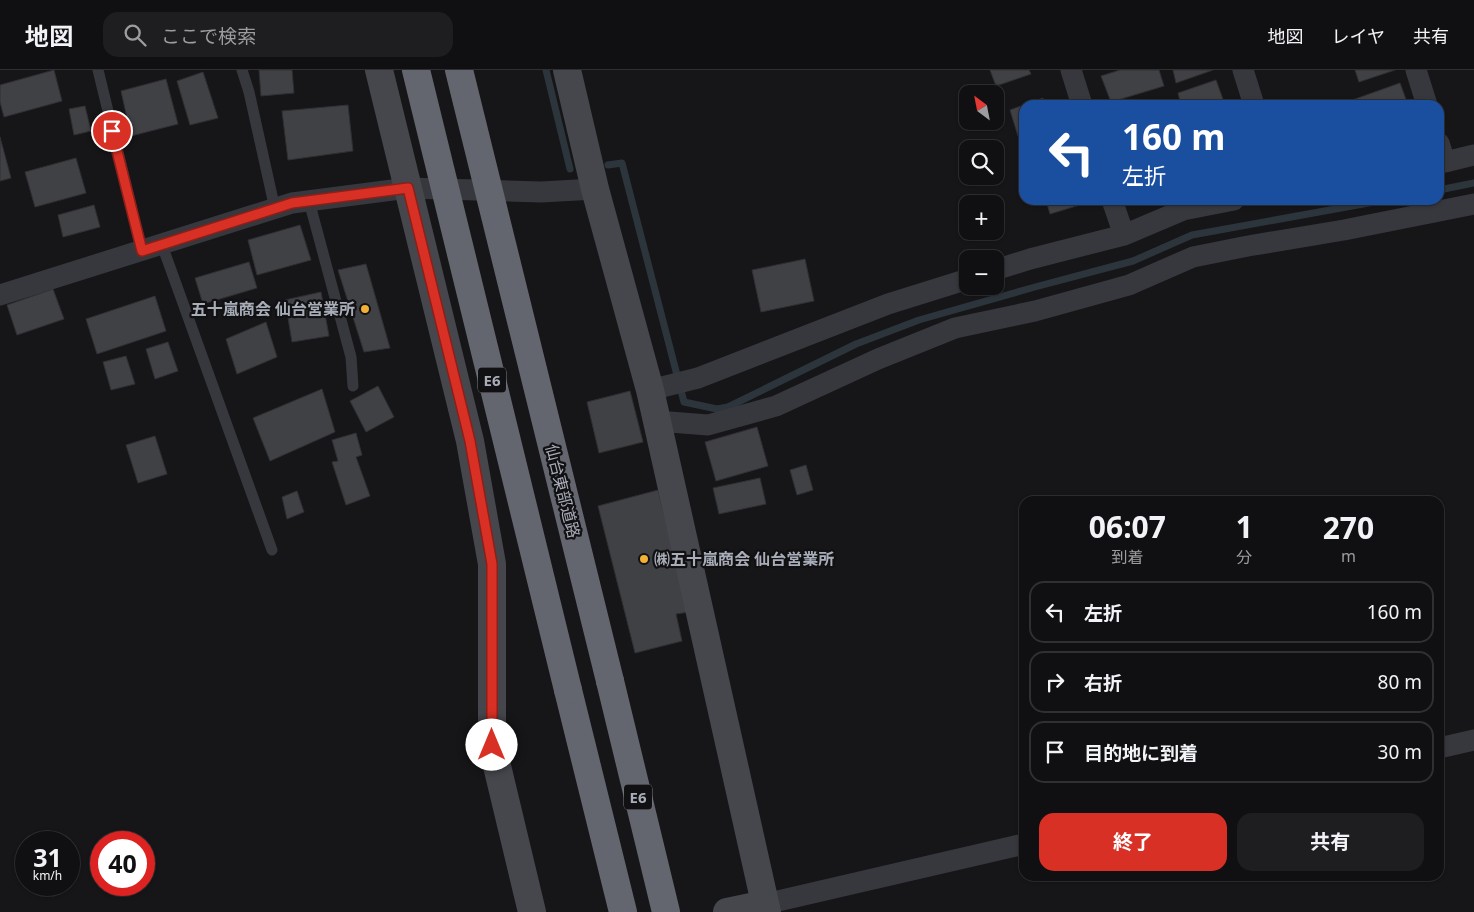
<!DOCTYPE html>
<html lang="ja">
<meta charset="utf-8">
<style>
:root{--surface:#101012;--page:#1e1e20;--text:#f1f3f6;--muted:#9c9d9f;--line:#303032;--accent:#d93025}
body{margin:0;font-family:"Noto Sans","Noto Sans JP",sans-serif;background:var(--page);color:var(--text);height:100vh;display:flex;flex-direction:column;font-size:19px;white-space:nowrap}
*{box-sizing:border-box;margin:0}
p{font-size:16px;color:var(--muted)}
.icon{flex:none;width:28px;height:28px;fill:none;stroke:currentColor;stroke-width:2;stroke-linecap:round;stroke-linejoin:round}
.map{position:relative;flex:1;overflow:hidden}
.sheet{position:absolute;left:1019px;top:426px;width:425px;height:385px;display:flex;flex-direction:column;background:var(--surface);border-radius:15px;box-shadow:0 1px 4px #0004,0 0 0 1px var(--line)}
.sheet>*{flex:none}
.hud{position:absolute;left:1019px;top:30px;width:425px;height:105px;border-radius:15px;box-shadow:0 1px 4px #0004,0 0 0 1px var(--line);background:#1a4fa0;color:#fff;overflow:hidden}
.needle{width:32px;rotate:328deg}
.buttons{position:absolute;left:959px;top:15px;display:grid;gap:10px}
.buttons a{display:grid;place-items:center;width:45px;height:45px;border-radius:10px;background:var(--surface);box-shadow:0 1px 4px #0004,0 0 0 1px var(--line);font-size:25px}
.speed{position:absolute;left:15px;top:761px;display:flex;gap:10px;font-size:25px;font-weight:700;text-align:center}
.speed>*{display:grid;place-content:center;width:65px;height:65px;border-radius:50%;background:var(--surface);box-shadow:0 1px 4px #0004,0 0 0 1px var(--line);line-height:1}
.speed small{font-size:12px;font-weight:400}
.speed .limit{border:8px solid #d22;background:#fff;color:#111}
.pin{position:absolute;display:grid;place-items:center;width:42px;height:42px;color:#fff;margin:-21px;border:2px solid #fff;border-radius:50%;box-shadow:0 1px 5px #0007}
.me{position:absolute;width:55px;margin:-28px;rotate:0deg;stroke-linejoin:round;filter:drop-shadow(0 0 4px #0008)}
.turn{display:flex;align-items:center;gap:18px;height:105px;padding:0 20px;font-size:22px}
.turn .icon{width:65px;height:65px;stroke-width:2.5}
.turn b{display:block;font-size:35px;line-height:42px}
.eta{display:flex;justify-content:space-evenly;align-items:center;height:85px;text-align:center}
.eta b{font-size:30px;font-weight:700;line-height:35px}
.primary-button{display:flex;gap:10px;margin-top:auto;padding:10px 20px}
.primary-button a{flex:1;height:58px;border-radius:15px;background:var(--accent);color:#fff;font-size:20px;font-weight:700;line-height:58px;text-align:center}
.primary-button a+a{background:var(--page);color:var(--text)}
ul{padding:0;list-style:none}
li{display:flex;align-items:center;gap:15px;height:62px;margin:0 10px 8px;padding:0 10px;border:2px solid var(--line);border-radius:15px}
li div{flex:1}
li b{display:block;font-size:19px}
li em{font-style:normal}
header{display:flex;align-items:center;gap:30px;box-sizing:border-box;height:70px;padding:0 25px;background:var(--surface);border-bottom:1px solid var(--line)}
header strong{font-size:24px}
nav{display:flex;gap:28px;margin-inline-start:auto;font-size:18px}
.search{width:350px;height:45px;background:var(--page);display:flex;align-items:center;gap:12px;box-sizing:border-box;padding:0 18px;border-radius:15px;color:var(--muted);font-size:19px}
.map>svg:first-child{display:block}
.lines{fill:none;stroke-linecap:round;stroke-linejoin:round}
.stream{stroke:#2c353c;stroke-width:7}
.building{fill:#404145;stroke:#303034}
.lane{stroke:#37383d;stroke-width:11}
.street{stroke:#37383d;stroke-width:21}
.secondary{stroke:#45474d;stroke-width:28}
.highway{stroke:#63666e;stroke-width:28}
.highway-bridge{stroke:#63666e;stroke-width:28}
.route-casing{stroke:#8d1f18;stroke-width:12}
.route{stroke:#d93025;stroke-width:9}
.poi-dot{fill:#f2b134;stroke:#111113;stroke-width:2}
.labels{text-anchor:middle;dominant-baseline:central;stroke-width:4.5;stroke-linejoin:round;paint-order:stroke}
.shield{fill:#111113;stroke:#7b7e86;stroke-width:1}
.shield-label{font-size:15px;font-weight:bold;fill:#a8adb8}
.poi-label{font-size:16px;font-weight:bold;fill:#a8adb8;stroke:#111113;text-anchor:end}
.street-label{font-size:16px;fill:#a8adb8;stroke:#111113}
</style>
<header>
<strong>地図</strong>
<div class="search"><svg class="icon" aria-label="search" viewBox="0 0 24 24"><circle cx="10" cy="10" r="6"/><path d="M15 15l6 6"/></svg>ここで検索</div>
<nav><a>地図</a><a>レイヤ</a><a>共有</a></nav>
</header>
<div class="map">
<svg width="1474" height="842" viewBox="0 0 1474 842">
<rect width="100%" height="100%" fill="#161618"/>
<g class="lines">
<path class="stream" d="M546,0L570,99
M608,95L622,93L684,332L717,339L728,337L856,274L919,250L1035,217L1133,191L1192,165L1385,130
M1439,120L1474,113"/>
</g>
<path class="building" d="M54,0L62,31L4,47L0,32V15Z
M259,0H292L294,23L261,26Z
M990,0H1029L1031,4L996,16Z
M1120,0H1159L1164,16L1111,32L1101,6Z
M1173,0H1213L1176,13Z
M1355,0H1395L1359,12Z
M203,2L218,48L190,55L177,11Z
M166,9L178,54L131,66L121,21Z
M1216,10L1225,35H1181L1178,23Z
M1400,13L1408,35H1345L1344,33Z
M1043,28L1045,35H1024V65L1018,66L1010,40Z
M348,35L353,81L288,90L282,41Z
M85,36L91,61L74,65L69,39Z
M0,67L11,108L0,111Z
M76,88L86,123L35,137L25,102Z
M1046,130H1081L1083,134L1050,144Z
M94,135L100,157L63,167L58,145Z
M300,155L311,190L257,205L248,170Z
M805,189L814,231L761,242L752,200Z
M249,192L257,218L203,234L195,208Z
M366,194L390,278L364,282L338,200Z
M53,219L64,249L17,265L7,235Z
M321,222L329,266L292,272L285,230Z
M155,226L166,261L97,284L86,249Z
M266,252L277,287L237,304L226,269Z
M168,272L178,301L155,309L146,279Z
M126,286L135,314L111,320L103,292Z
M378,316L394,347L366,362L350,331Z
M322,319L335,362L270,391L253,348Z
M630,321L643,372L599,383L587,332Z
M757,357L768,396L716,411L705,372Z
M356,363L362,385L356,387L370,426L346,435L332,392L338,391L332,370Z
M155,366L167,404L138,413L126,375Z
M806,395L813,420L797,425L790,400Z
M760,408L766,434L719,444L713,418Z
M658,420L689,542L676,544L682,571L635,583L598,436Z
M297,421L304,442L287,449L282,427Z"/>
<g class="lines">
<path class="lane" d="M98,0L142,181
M242,0L249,22L275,139
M309,131L351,287L353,316
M162,175L272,480"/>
<path class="street" d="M1071,0L1082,35
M1243,0L1254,35
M1416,0L1427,35
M1439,73L1445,92L1439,93
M1445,92L1474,85
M1112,130L1124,165
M995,200L1030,189L1124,165L1183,140L1234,130
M0,225L292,133L408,118L541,122L595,119
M650,320L698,308L888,234L968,209
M657,351L708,355L776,336L878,289L955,258L1035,241L1129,215L1193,187L1248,176L1344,160L1474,134
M1439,678L1474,670
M765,834L1024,774"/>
<path class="secondary" d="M379,0L470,371L492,494V675L532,842
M567,0L595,119L650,320L767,842
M727,842L765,834"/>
<path class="highway" d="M610,611L666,842
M568,620L623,842"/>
<path class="highway-bridge" d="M416,0L568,620
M459,0L610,611"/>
</g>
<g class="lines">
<defs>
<path id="route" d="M112,61L142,181L292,133L408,118L470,371L492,494V675"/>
</defs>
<use href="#route" class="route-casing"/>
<use href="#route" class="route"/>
</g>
<g class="poi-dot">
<circle cx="365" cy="239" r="5"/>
<circle cx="644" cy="489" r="5"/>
</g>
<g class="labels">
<g class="shield">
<rect x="478" y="297.5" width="28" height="25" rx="4"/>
<rect x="624" y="714.5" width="28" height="25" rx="4"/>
</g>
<g class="shield-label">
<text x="492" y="310">E6</text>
<text x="638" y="727">E6</text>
</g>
<g class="poi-label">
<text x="355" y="239">五十嵐商会 仙台営業所</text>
<text x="654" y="489" text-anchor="start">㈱五十嵐商会 仙台営業所</text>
</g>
<g class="street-label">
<text transform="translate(563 421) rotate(76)">仙台東部道路</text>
</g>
</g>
</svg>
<div class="buttons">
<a><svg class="needle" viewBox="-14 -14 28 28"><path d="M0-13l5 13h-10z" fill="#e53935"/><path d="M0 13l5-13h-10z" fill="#9c9d9f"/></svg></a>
<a><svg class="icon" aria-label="search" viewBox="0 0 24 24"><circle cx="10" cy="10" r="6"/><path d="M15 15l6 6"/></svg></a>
<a>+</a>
<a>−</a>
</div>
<div class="speed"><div>31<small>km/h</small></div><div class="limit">40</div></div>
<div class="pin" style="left:112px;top:61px;background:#d93025"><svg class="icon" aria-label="arrive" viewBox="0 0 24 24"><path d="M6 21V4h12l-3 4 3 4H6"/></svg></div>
<svg class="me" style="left:492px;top:675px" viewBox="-20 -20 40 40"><circle r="19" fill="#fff"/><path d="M0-13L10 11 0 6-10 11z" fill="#d93025"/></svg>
<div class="hud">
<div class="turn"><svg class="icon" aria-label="left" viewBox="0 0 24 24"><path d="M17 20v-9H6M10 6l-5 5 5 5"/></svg><div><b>160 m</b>左折</div></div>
</div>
<section class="sheet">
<div class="eta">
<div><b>06:07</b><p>到着</p></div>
<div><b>1</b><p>分</p></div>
<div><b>270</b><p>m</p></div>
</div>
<ul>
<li><svg class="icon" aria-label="left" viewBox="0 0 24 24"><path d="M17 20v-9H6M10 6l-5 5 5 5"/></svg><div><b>左折</b></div><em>160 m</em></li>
<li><svg class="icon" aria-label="right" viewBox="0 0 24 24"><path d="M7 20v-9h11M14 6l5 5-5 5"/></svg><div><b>右折</b></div><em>80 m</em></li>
<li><svg class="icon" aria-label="arrive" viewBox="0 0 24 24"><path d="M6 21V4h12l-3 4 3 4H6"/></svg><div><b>目的地に到着</b></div><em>30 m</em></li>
</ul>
<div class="primary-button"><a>終了</a><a>共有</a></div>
</section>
</div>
